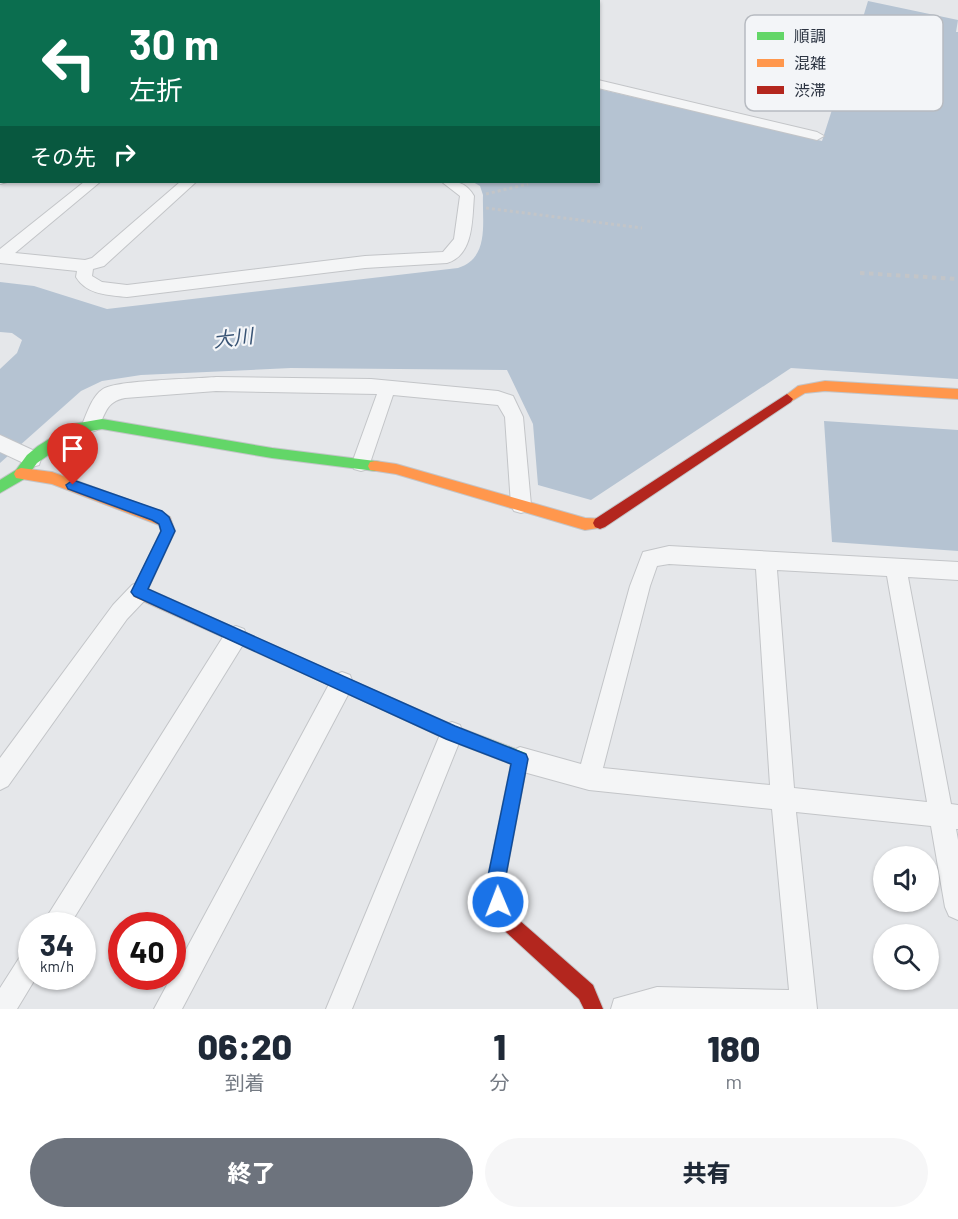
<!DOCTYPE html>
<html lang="ja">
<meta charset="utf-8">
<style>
:root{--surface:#fff;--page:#f6f6f7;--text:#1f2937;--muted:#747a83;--accent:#6d737d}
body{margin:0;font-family:Barlow,"Noto Sans JP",sans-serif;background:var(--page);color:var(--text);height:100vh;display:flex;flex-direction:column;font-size:22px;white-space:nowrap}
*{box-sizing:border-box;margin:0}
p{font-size:20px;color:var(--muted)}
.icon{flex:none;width:33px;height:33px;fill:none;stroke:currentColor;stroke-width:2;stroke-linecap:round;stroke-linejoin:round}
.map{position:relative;height:1009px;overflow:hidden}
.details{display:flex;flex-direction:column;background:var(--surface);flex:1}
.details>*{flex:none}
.guide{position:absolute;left:0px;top:0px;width:600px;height:183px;box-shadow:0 2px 4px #0004;background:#0b6e4f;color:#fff;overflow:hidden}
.tools{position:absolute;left:873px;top:846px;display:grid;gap:12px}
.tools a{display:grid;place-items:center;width:66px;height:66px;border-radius:50%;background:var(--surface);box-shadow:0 2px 4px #0004;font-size:30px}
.speed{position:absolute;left:18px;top:912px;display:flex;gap:12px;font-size:30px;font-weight:700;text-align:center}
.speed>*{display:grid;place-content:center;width:78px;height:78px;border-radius:50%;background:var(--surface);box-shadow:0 2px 4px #0004;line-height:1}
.speed small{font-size:15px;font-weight:400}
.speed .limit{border:9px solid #d22;background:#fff;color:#111}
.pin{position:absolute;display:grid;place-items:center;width:51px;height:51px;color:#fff;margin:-62px -26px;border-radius:50% 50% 50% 0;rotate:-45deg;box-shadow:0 0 6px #0007}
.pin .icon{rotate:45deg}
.me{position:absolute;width:66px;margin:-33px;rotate:359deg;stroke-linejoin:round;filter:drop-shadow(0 0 4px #0008)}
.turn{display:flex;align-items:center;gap:21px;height:126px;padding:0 30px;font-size:27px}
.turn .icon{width:78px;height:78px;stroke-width:2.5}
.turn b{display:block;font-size:42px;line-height:51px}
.then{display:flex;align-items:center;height:57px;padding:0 30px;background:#0003;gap:12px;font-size:22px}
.eta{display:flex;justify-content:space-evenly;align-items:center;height:102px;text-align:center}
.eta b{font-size:36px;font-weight:800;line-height:42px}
.action{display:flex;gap:12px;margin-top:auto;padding:12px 30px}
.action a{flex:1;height:69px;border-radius:36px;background:var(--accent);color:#fff;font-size:24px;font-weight:800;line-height:69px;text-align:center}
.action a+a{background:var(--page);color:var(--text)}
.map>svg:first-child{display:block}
.water{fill:#b5c3d2}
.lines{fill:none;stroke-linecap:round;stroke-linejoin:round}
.river{fill:#b5c3d2;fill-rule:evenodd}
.street-casing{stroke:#c3c5c8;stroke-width:2}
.fast-casing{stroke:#c3c5c8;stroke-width:2}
.slow-casing{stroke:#c3c5c8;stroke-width:2}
.jam-casing{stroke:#c3c5c8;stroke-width:2}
.path-far1{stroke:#c3c5c8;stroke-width:3;stroke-dasharray:3 3;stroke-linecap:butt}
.path{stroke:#c3c5c8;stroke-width:4;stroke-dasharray:4.5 4.5;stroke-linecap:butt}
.street{fill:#f4f5f6;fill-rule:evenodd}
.fast{fill:#63d668;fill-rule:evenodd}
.slow{fill:#ff974d;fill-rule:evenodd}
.jam{fill:#b3261e;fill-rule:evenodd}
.route{fill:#1a73e8;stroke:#114b97;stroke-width:1.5}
.labels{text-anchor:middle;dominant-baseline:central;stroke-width:4.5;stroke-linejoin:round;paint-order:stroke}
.water-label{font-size:20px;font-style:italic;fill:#385374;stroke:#f3f5f8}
.key{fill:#f3f5f8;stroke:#b7bbc1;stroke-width:1.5}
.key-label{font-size:16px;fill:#2c3442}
</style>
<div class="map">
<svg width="958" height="1009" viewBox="0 0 958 1009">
<rect width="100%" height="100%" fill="#e5e7ea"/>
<path class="water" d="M868,1L958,20L956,32H958V379L791,368L591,500L538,485L533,424L507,370L291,368L141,375L102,381L81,391L0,463V369L17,353L22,340L12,333L0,332V282L34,286L107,309L458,268C490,258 482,222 483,195L480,186L473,182H598L599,89L822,141L846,66C861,64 873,61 871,44L858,34Z
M824,421L958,430V551L832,542Z"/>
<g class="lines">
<path class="river" d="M78,0H112L113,2H79Z"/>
<defs>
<path id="street" d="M139,0H157L158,2H140Z
M0,1L3,2L2,9H0Z
M2,52V60L0,61V53Z
M598,80L817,132L824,136L817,140L598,88Z
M0,88H2V97H0Z
M0,108H2L0,117Z
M2,173V182H7L0,184Z
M84,182H100L15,253L85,260L92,258L180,182H196L104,266L93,269L92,276L102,282L127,285L365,256L443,252L454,239L460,196L442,182C457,181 466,182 474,196C472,219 474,255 447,263L365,268L127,297C108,295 87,295 76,277L77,271L0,263V249Z
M216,377L371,379L498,391L513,396L523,417L531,505L528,511L521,513L514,511L511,505L505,417L498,405L393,395L370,463L368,469L361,471L354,469L352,463L377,394L216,391L125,398C105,402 106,414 97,430L91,432L85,430L82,425C87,413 92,396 103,389C117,380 195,379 216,377Z
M0,435L39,453L41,459L39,465L32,467L0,452Z
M669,546L958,562V580L908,577L951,804L958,805V829H956L958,840V920L949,916L945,907L931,826L796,812L817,1009H611L614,999L657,987L789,990L772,809L589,790L520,771L512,767L508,759L512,751L520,747L581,764L630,586L643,552ZM669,564L756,569L770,785L603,768L650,586L657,566ZM777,570L887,576L927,802L794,788Z
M139,582L146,585L149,592L146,599L127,619L8,786L0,790V758L113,605L132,585Z
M236,626L244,629L247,636L244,643L69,926H41L228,629Z
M342,672L350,675L353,683L350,691L182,1009H154L334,675Z
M452,722L460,725L463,733L352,1009H326L444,725Z
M32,948V976H37L17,1009H0V988L23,952Z"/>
<path id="fast" d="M102,419L272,448L375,461L380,462L382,466L380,470L375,471L272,458L102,429L80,433L37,463L26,478L0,493V480L16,470L27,455L38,446L73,424Z
M330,671L455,726L526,753L528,759L504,886L508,905L505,911L499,914L493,911L486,886L511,764L446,739L325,683L322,678L325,673Z"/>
<path id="slow" d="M825,381L958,389V399L825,391L805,393L787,404L781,399L798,386Z
M375,461L396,464L585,518L605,519L607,523L605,527L585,530L396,474L370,470L368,466L370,462Z
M21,468L52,472L162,512L170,517L175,531L148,589L335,673L338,678L335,683L330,685L325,683L134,597L132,592L161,531L159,525L52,484L16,478L14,474L16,470Z"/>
<path id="jam" d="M383,0H393L394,2H384Z
M787,394L793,399L791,402L605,527L600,529L595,527L593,523L595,519Z
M499,896L505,899L510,912L593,985L603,1009H584L579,999L496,923L490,905L493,899Z"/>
</defs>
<use href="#street" class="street-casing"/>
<use href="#fast" class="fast-casing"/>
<use href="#slow" class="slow-casing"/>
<use href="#jam" class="jam-casing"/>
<path class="path-far1" d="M486,194L528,184
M486,208L642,228"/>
<path class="path" d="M860,273L958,279"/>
<use href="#street" class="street"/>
<use href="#fast" class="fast"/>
<use href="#slow" class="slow"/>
<use href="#jam" class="jam"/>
</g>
<path class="route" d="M73,480L162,511L169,517L175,531L148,589L455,726L526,754L528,759L504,886L507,902L504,908L498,911L492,908L486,886L511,764L446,739L134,596L131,592L161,531L159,524L152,520L68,489L66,485Z"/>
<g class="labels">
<g class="water-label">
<text transform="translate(233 337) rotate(-7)">大川</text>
</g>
</g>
<rect x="745" y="15" width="198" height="96" rx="9" class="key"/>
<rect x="757" y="32" width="27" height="8" fill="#63d668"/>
<rect x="757" y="59" width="27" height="8" fill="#ff974d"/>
<rect x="757" y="86" width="27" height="8" fill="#b3261e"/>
<g class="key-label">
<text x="794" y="42">順調</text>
<text x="794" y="69">混雑</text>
<text x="794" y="96">渋滞</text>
</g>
</svg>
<div class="tools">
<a><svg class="icon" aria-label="sound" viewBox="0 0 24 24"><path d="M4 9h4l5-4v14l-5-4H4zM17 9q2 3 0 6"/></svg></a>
<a><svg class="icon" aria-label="search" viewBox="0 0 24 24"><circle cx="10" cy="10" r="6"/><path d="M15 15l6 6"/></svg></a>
</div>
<div class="speed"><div>34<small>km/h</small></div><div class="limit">40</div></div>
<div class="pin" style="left:73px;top:485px;background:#d93025"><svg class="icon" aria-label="arrive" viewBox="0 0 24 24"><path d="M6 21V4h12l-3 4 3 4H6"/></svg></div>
<svg class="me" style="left:498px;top:902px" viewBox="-20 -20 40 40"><circle r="17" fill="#1a73e8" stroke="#fff" stroke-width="3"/><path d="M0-11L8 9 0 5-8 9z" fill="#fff"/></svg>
<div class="guide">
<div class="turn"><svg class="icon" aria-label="left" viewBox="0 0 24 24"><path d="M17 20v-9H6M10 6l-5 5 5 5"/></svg><div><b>30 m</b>左折</div></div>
<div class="then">その先<svg class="icon" aria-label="right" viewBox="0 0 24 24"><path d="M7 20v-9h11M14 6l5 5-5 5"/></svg></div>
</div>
</div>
<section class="details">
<div class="eta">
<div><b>06:20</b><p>到着</p></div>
<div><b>1</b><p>分</p></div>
<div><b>180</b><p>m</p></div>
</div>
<div class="action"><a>終了</a><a>共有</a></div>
</section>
